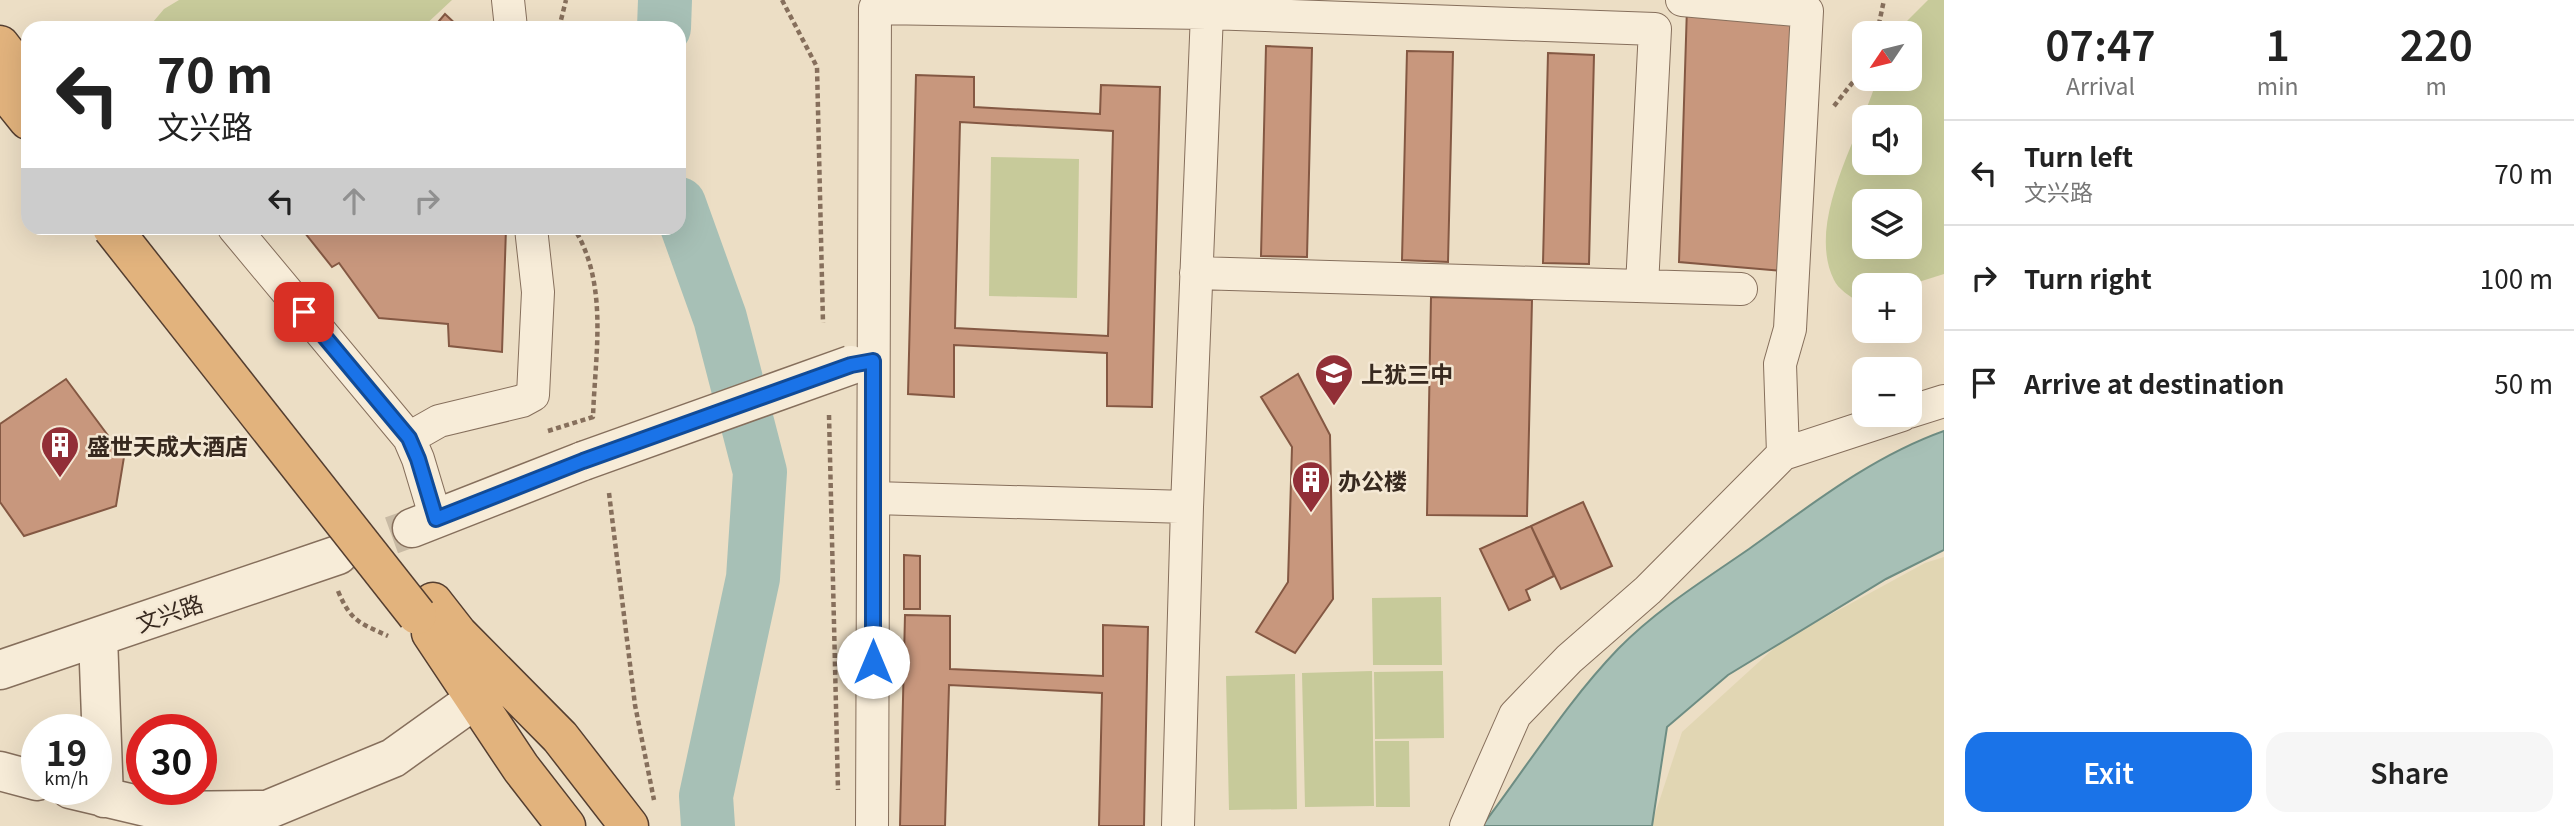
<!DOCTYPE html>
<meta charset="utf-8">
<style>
:root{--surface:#fff;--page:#f6f6f6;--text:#222;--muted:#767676;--line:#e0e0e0;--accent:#1a73e8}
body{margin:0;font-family:Georgia,"Noto Sans SC",serif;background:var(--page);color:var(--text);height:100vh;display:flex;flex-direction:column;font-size:26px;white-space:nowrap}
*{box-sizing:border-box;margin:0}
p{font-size:23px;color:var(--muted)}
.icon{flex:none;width:38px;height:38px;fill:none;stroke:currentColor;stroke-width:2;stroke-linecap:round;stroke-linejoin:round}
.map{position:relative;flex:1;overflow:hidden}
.drawer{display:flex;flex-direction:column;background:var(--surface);width:630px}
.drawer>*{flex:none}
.top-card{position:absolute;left:21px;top:21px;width:665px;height:214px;border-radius:21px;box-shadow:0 7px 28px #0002;background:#fff;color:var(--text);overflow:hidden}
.needle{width:46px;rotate:235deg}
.controls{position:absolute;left:1852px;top:21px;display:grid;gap:14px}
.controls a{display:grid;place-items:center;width:70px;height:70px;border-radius:14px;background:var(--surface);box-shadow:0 7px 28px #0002;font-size:35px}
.speed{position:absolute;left:21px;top:714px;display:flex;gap:14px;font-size:35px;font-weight:700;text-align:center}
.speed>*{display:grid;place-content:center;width:91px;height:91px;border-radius:50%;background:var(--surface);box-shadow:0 7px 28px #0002;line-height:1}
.speed small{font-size:18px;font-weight:400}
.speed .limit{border:10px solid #d22;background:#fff;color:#111}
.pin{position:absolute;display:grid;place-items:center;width:60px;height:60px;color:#fff;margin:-30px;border-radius:14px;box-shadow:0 4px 10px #0006}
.me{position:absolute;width:77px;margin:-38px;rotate:0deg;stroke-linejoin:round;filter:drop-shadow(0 0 5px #0008)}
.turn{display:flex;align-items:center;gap:24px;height:147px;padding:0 21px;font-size:32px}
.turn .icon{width:91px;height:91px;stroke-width:2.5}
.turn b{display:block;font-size:49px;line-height:60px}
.lanes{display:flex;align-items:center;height:66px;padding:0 21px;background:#0003;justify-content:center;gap:35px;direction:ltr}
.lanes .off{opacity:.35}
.eta{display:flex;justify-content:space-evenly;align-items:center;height:119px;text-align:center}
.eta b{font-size:42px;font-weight:600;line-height:49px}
.primary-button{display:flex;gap:14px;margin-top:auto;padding:14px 21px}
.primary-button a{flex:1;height:80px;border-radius:21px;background:var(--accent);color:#fff;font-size:28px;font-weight:600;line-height:80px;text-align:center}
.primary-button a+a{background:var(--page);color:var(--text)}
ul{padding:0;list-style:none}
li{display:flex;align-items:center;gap:21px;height:105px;padding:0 21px;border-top:2px solid var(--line)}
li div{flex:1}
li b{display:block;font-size:26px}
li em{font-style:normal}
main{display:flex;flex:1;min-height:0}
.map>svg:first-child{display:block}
.farmland{fill:#e1d6b3}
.green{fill:#c7ca9a;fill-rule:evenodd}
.water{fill:#a7c0b6;stroke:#6e8d83;stroke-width:2}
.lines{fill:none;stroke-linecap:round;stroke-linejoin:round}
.river{stroke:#a7c0b6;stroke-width:54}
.building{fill:#c8977d;stroke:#845843;stroke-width:2;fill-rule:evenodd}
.tertiary-tunnel{stroke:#c8baa4;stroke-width:38;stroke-dasharray:38 19;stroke-linecap:butt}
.minor-casing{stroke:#866f5c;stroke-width:34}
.tertiary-casing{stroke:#866f5c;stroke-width:41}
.trunk-casing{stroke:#543e30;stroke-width:41}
.path{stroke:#866f5c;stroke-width:4.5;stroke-dasharray:5 3.5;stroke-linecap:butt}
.minor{stroke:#f7ecd8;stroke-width:32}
.tertiary{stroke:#f7ecd8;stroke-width:38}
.trunk{stroke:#e2b37d;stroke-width:38}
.tertiary-bridge-casing{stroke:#866f5c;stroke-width:41;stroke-linecap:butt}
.trunk-bridge-casing{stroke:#543e30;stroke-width:41;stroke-linecap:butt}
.tertiary-bridge{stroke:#f7ecd8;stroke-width:38}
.trunk-bridge{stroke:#e2b37d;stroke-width:38}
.route-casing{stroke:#114b97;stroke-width:18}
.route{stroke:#1a73e8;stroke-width:12}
.labels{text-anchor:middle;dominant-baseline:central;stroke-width:5;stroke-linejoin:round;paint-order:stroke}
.poi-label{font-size:23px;font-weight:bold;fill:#37291f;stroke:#f4e8d4;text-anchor:start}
.street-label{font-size:23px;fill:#37291f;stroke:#f4e8d4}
</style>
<main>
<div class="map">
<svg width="1944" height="826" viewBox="0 0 1944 826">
<rect width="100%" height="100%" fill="#ecdec5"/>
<path class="farmland" d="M1944,557V826H1651L1682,732L1782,641L1925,563Z"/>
<path class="green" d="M179,0H452L422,28H148L164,9Z
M1928,0H1944V274L1909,285H1864V300L1858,302C1850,296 1838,289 1834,280C1805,222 1861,134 1877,79H1909V33H1895ZM1909,117V163H1864V117ZM1909,201V247H1864V201Z
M991,157L1079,159L1077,298L989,296Z
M1441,597L1442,665H1373L1372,598Z
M1372,671L1374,806L1305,807L1302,673Z
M1443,671L1444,738L1375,739L1374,672Z
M1295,674L1297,809L1229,810L1226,676Z
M1375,741H1409L1410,807H1376Z"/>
<path class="water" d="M1944,431V550L1886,579L1728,675L1667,727L1652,826H1482C1527,767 1566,703 1618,649C1656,610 1704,580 1749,549C1811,505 1871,457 1944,431Z"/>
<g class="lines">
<path class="river" d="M664,28L665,0
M679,204L720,318L760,472L753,578L706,796L708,826"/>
</g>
<path class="building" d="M1687,7L1792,18L1782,271L1679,262Z
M445,14L460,28H433Z
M1266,46L1312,48L1307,257L1261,256Z
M1407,51L1453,52L1448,262L1402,260Z
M1548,53L1594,55L1589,264L1543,263Z
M916,75L974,77V107L1100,114L1101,85L1160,87L1152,407L1107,406V353L954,345V397L908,394ZM960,122L1113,131L1108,336L955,328Z
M301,228H506L502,352L449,346L448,324L379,318L339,263L332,267Z
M1431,297L1532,300L1527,516L1427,515Z
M1298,374L1330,435L1333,599L1295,653L1256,632L1288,582L1292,447L1261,397Z
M66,379L124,457L116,506L24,536L0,502V424Z
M1583,502L1612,566L1561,589L1531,526Z
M1531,526L1554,576L1526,590L1530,600L1509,610L1480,549Z
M904,555L920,556V609H904Z
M905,615L950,616V669L1103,676V625L1148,627L1144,826H1099L1102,693L949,685L945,826H900Z"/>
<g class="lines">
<path class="tertiary-tunnel" d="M338,555L412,528"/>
<defs>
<path id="minor" d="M508,0L511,28
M234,228L409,438L418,459L436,519
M1196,273L1741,289
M1909,412L1944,401
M409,438L439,421L522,401L533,395L538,292L531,228
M1783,454L1902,415
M874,498L1187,507
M872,826L875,8L1207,13L1655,29L1642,286
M1178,826L1187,507L1207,13
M1466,826L1515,715L1569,659L1648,590L1783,454L1780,364L1790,329L1807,11L1682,0"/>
<path id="tertiary" d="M412,528L583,461
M98,637L104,798
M0,670L338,555
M0,771L37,781
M70,789L163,811L267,810L393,758L502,680"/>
<path id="trunk" d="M0,45L28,81
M0,85L28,120
M433,602L458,634L560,737L629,826
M431,633L521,768L566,826"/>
</defs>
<use href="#minor" class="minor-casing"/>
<use href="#tertiary" class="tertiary-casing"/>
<use href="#trunk" class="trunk-casing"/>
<path class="path" d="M782,0L817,67L823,323
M559,28L566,0
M1877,33L1884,0
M1834,106L1864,68
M829,415L838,790
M548,431L593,417C595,354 609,285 574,228
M609,493L635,705L654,800
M338,591C351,622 360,623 388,636"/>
<use href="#minor" class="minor"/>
<use href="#tertiary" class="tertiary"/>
<use href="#trunk" class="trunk"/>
<defs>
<path id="tertiary-bridge" d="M583,461L851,365"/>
<path id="trunk-bridge" d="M112,228L417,615"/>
</defs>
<use href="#tertiary-bridge" class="tertiary-bridge-casing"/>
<use href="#trunk-bridge" class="trunk-bridge-casing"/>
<use href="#tertiary-bridge" class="tertiary-bridge"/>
<use href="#trunk-bridge" class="trunk-bridge"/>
</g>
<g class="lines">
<defs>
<path id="route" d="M304,312L409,438L418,459L436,519L583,461L851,365L873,361V662"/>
</defs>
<use href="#route" class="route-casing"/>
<use href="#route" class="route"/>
</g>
<defs>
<symbol id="school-pin" viewBox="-11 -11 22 30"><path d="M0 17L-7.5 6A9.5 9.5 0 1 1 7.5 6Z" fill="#922f37" stroke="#f4e8d4"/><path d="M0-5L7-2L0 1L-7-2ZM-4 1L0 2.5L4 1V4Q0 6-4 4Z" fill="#fff"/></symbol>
<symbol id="building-pin" viewBox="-11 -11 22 30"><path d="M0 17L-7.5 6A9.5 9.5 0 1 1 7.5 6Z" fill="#922f37" stroke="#f4e8d4"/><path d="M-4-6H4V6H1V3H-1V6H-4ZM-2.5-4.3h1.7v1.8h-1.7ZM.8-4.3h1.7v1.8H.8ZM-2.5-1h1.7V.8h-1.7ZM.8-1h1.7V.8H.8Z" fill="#fff"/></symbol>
</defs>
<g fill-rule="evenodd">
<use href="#school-pin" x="1312" y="351" width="44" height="60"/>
<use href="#building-pin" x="38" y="423" width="44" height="60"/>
<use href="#building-pin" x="1289" y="458" width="44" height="60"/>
</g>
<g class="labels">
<g class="poi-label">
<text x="1361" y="373">上犹三中</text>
<text x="87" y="445">盛世天成大酒店</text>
<text x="1338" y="480">办公楼</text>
</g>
<g class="street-label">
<text transform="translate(169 612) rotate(-19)">文兴路</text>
</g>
</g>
</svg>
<div class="controls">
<a><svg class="needle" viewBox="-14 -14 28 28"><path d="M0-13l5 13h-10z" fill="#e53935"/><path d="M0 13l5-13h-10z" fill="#767676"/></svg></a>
<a><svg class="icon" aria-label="sound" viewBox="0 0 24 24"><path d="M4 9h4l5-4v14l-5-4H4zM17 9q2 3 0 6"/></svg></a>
<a><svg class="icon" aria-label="layers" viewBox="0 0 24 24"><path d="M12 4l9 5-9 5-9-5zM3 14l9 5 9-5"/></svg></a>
<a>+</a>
<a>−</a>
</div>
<div class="speed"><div>19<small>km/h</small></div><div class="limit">30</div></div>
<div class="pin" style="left:304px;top:312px;background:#d93025"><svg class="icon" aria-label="arrive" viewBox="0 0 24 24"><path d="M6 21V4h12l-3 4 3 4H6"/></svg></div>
<svg class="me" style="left:873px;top:662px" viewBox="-20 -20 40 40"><circle r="19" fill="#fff"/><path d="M0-13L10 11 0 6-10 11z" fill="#1a73e8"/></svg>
<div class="top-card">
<div class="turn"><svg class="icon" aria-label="left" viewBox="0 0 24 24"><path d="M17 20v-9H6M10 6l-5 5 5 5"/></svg><div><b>70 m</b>文兴路</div></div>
<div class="lanes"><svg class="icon" aria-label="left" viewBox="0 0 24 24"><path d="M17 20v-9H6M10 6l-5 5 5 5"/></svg><svg class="icon off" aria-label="ahead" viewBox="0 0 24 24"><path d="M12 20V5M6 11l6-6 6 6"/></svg><svg class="icon off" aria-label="right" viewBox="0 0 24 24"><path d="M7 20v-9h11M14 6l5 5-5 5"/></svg></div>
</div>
</div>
<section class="drawer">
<div class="eta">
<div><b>07:47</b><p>Arrival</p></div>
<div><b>1</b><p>min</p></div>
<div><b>220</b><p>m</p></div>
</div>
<ul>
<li><svg class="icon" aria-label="left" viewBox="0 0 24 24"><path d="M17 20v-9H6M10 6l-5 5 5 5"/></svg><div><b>Turn left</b><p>文兴路</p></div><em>70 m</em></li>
<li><svg class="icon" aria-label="right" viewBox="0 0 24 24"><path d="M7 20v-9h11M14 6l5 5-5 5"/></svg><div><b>Turn right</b></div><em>100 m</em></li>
<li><svg class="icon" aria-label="arrive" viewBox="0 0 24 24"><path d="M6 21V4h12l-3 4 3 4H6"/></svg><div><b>Arrive at destination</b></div><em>50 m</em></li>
</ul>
<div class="primary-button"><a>Exit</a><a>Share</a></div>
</section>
</main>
